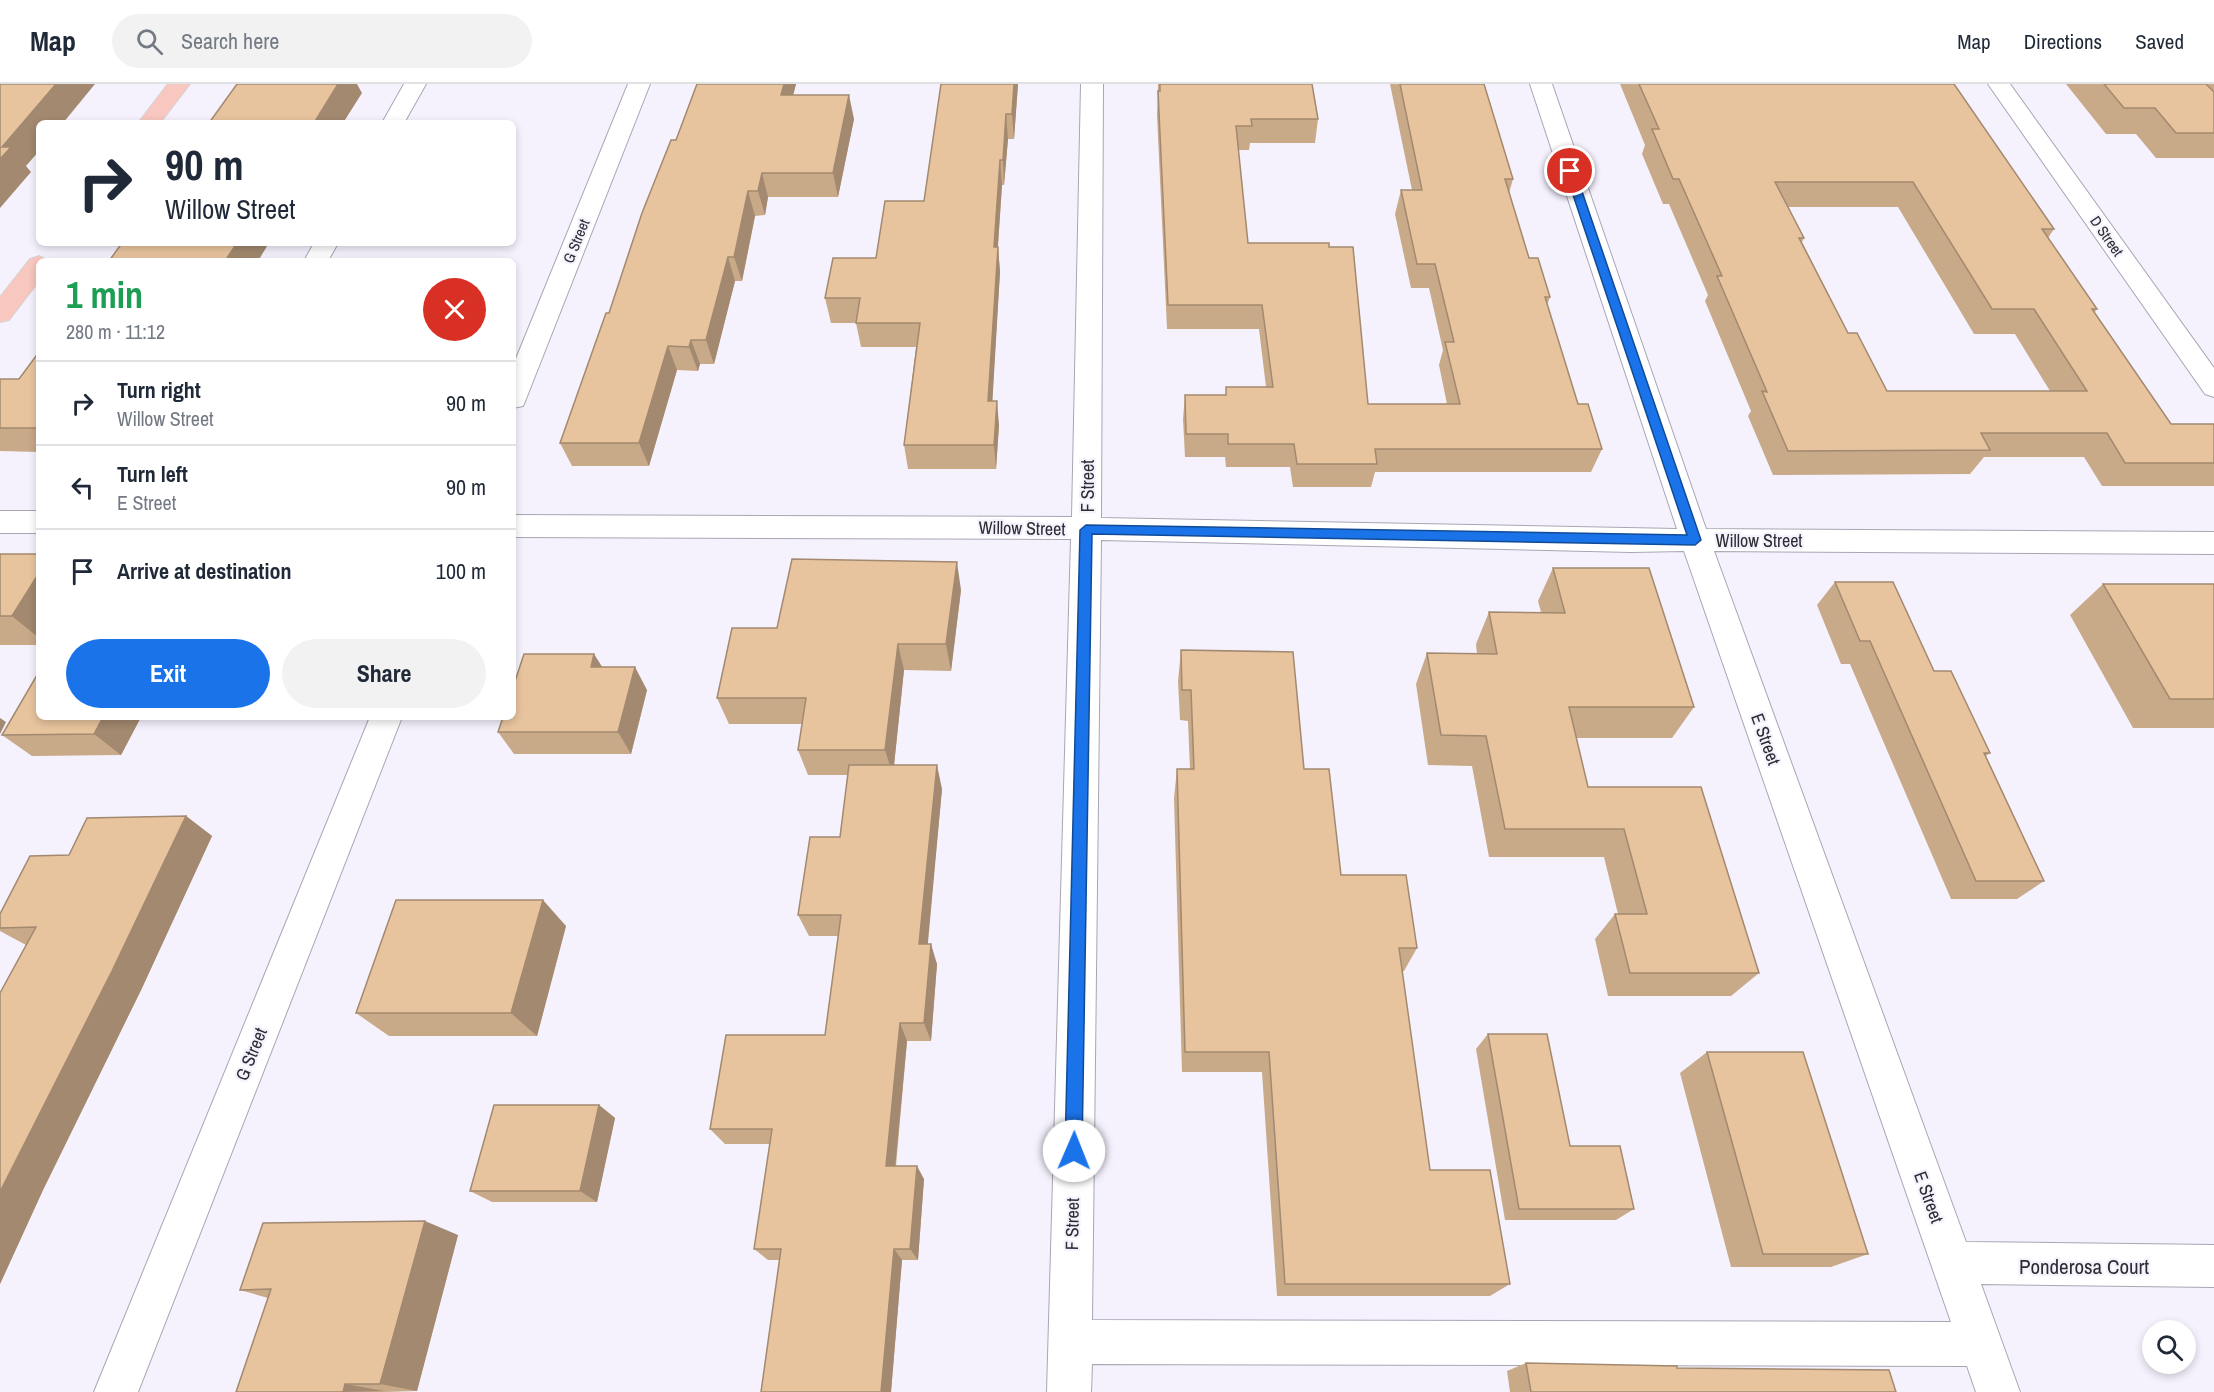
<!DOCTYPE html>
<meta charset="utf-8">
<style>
:root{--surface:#fff;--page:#f2f2f3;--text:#1f2937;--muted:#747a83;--line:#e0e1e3;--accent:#1a73e8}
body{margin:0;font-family:"Archivo Narrow",sans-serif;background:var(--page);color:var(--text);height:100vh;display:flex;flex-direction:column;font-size:22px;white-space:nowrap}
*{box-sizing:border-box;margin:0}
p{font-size:20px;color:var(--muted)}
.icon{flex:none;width:33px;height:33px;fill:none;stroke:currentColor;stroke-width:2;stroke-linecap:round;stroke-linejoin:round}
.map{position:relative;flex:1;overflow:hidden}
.sheet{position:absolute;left:36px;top:174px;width:480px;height:462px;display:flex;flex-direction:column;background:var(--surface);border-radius:9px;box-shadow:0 3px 9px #0003}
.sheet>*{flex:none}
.guide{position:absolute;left:36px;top:36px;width:480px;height:126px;border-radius:9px;box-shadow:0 3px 9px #0003;background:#fff;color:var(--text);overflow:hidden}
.controls{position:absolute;left:2142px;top:1236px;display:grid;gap:12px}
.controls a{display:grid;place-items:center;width:54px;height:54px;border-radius:50%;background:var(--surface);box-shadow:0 3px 9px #0003;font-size:30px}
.pin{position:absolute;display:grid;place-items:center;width:51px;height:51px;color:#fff;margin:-26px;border:3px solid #fff;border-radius:50%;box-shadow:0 2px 6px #0007}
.me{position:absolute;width:66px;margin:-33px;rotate:1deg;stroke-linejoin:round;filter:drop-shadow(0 0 4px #0008)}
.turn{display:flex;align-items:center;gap:21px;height:126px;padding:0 30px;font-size:27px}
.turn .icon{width:78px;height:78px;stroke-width:2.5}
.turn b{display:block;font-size:42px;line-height:51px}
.round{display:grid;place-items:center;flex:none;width:63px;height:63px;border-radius:32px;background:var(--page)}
.overview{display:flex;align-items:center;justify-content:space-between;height:102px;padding:0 30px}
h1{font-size:36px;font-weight:700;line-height:45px;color:#1e9e55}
.action{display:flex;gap:12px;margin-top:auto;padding:12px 30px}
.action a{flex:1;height:69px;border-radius:36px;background:var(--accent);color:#fff;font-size:24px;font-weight:700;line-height:69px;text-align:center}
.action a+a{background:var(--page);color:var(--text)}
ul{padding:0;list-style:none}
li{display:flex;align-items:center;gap:18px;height:84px;padding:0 30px;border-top:2px solid var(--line)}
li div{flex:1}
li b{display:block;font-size:22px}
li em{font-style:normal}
header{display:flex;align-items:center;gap:36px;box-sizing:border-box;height:84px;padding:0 30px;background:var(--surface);border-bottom:2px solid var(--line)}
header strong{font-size:28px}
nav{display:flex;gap:33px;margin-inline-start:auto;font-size:21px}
.search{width:420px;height:54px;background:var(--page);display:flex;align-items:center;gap:15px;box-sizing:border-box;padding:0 21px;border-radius:33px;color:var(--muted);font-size:22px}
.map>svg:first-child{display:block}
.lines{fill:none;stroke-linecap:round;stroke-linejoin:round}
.minor-casing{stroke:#a9a6b4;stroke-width:2}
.major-casing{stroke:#d5d5d6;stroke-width:2}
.minor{fill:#fff;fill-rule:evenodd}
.major{fill:#f8c7bf;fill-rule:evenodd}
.wall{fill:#c8a988;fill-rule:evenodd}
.shaded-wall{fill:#a2896f}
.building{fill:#e8c49e;stroke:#a2896f;stroke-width:1.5;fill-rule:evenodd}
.route{fill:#1a73e8;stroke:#114b97;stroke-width:1.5}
.labels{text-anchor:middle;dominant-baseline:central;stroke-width:4.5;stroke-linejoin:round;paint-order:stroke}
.far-street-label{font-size:15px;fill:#2d2c31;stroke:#f5f2fe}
.street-label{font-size:18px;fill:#2d2c31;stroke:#f5f2fe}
.near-street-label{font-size:21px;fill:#2d2c31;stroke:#f5f2fe}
</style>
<header>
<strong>Map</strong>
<div class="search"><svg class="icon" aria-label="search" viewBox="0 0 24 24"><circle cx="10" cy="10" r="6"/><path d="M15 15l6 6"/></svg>Search here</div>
<nav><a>Map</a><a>Directions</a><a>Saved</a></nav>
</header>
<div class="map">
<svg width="2214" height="1308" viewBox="0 0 2214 1308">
<rect width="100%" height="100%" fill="#f5f2fe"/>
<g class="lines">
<defs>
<path id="minor" d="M404,0H426L404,39H382Z
M628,0H650L526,315L523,322L513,324V282Z
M1081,0H1103L1101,434L1677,445L1530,0H1552L1706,445L2214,448V470L1714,467L1966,1158L2214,1161V1203L1981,1200L2020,1308H1976L1967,1282L1092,1280L1091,1308H1047L1071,455L513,453V431L1072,433ZM1101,456L1631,468L1684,467L1951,1238L1092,1236Z
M1988,0H2010L2214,284V313L2205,310Z
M314,159H338L328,177H304Z
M0,427H39V449H0Z
M370,633H402L138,1308H94Z"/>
<path id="major" d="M168,0H190L160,39H138Z
M39,172L49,177H39V197L9,236L0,238V213L30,175Z"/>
</defs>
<use href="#minor" class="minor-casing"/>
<use href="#major" class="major-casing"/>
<use href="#minor" class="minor"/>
<use href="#major" class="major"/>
</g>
<path class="wall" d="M697,0H796L793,11L854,35L838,113H768L765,131L755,132L742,197H735L714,280H700L698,287L677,286L649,382H572L560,359L676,56Z
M1018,0L1014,55H1008L1004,101H1002L998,163L1000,188L992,317L999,341L996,385H908L904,361L916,263H861L856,239H831L825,214L876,174L924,117Z
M1158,0H1312L1318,35L1315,59H1250L1249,66H1238L1248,159L1368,320H1447L1439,281L1443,266L1429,204H1411L1395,130L1401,106H1412L1390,0H1484L1513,95L1509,109L1529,174L1550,213L1547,221L1578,320L1602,365L1591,388H1375L1371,403H1293L1290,383H1226L1225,373H1185L1183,335L1185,311H1226L1266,303L1259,245H1167L1157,31Z
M1620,0H1954L2054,145L2048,154L2097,225L2094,229L2171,340H2214V402H2102L2084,373H1984L1970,390L1773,391L1748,332L1751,327L1705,217L1708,211L1669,120H1663L1642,70L1645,61ZM1788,123H1898L1974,250H2015L2050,307H1887L1848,249L1802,158L1804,154Z
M2066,0H2214V74H2156L2136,50H2106Z
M39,268V368L0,367V295H19Z
M0,470H39V561H0Z
M1553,484L1694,623L1672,654H1576L1588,703L1759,889L1731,912H1608L1595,855L1615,830H1618L1604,773H1489L1472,682L1428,681L1416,600L1427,569L1477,570L1476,560L1489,528H1541L1538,517Z
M1835,498L1934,587L1990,669L1986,672L2044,797L2017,815H1951L1850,580H1841L1817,521Z
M2103,500H2214V644H2133L2070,531Z
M961,506L951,587L904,586L894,681L942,705L927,860L937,880L931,957H907L896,1082L924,1095L918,1176H902L891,1308H761L780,1176H768L754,1165L770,1060H725L710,1045L825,951L838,852H809L798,831L840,753L848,691H808L798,666L802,640H729L717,614L777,544Z
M1181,566L1304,685L1341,791L1417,864L1404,887H1402L1430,1086L1510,1200L1490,1212H1277L1262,988H1182L1174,714L1177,685H1190L1188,637L1180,636L1178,597Z
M602,583L647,606L631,670H514L498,648Z
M141,633L121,671L32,672L2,651Z
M186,732L212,752L142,904L43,1106L0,1200V909L26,861L0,847V830L69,771Z
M566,842L537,952H389L356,929Z
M1488,950L1570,1062L1634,1125L1616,1136H1505L1476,965Z
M1707,968L1868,1170L1831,1183H1731L1680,989Z
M599,1021L615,1034L597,1118H492L470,1107Z
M458,1151L417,1307L384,1308H236L268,1214L240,1206Z
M1526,1279L1677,1284L1896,1308H1510L1507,1287Z"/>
<path class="shaded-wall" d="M56,0H95L63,39H39V67L26,82L31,88L0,124V75L2,63Z
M338,0H357L362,9L343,39H314Z
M784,0H796L787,35L781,11Z
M1014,0H1018L1014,55L1012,30Z
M849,11L854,35L838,113L833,89Z
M1006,30L1008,55L1004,101L1003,76Z
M1000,76L1002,101L996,188L994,163Z
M762,89L768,113L765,131L758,107Z
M748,107L755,132L742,197L734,173Z
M237,159H269L258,177H225Z
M998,163L1000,188L991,341L988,317Z
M728,173L735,197L714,280L706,256Z
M691,256L700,280L698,287L689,263Z
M668,262L677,286L649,382L639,359Z
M997,317L999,341L996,385L994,361Z
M957,478L961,506L951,587L946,560Z
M39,489V554L12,532Z
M898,560L904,586L893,691L885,666Z
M594,570L608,592L591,583Z
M635,583L647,606L631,670L618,648Z
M103,633H141L121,671L94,650Z
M0,634L6,638L0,650Z
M937,681L942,705L926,880L919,860Z
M186,732L212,752L142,904L43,1106L0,1200V1108Z
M543,816L566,842L537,952L511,929Z
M931,860L937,880L931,957L924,939Z
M900,939L907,957L894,1095L886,1082Z
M599,1021L615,1034L597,1118L580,1107Z
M917,1082L924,1095L918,1176L910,1165Z
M425,1137L458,1151L417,1307L380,1300Z
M894,1165L902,1176L891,1308H881Z
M345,1300L384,1307L343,1308Z"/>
<path class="building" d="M0,0H56L2,63H11L0,75Z
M237,0H338L314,39H209Z
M697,0H784L781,11H849L833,89H762L758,107H748L734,173H728L706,256H691L689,263L668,262L639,359H560L606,229H609L642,129L671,56H676Z
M941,0H1014L1012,30H1006L1003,76H1000L994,163H998L988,317H997L994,361H904L920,239H856L860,214H825L833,174H876L885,117H924Z
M1160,0H1312L1318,35H1251L1252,42H1236L1248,159H1329V163H1353L1368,320H1460L1445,258H1454L1435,180H1417L1401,106H1422L1400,0H1484L1513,95H1505L1529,174H1538L1550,213H1545L1578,320H1588L1602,365H1375L1377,380H1297L1294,360H1228V350H1186L1185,311H1226V303H1273L1262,221H1168L1158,7H1160Z
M1639,0H1954L2054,145H2042L2097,225H2092L2171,340H2214V379H2125L2107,349H1981L1990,366L1788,367L1762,307L1767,308L1717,192H1722L1679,95H1673L1652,45H1659ZM1775,98H1913L1992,225H2034L2087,307H1887L1857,249H1848L1799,154H1804Z
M2104,0H2206L2214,8V49H2176L2155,24H2124Z
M122,159H237L225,177H109Z
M39,268V344H0V295H19Z
M0,470H39V489L12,532H0Z
M792,475L957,478L946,560H898L885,666H798L806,614H717L732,544H777Z
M1553,484H1649L1694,623H1569L1588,703H1701L1759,889H1630L1615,830H1647L1624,745H1505L1486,652L1441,651L1427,569L1497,570L1489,528L1565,529Z
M1835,498H1893L1934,587H1951L1990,669H1984L2044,797H1976L1870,557H1860Z
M2103,500H2214V615H2170Z
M1181,566L1293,568L1304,685H1329L1341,791H1406L1417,864H1399L1430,1086H1490L1510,1200H1285L1269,968H1185L1177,685H1194L1191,606H1182Z
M524,570H594L591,583H635L618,648H498L503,633H513V603Z
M37,591H39V633H103L94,650L2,651Z
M849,681H937L919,860H931L924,939H900L886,1082H917L910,1165H894L881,1308H761L781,1165H754L772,1045H710L726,951H825L841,831H798L810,753H840Z
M186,732L112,887L0,1108V909L36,843L0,844V830L30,772L69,771L87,734Z
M396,816H543L511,929H356Z
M1488,950H1547L1570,1062H1620L1634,1125H1519Z
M1707,968H1803L1868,1170H1763Z
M494,1021H599L580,1107H470Z
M425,1137L380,1300H345L343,1308H236L271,1205L240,1206L263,1139Z
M1526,1279L1677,1282V1284L1889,1286L1896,1308H1531Z"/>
<path class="route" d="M1570,84L1575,87L1701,456L1695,461L1092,450L1082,1067L1079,1073L1074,1076L1068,1073L1065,1067L1080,446L1086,441L1687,451L1565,87Z"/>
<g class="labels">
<g class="far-street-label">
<text transform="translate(2107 152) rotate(55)">D Street</text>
<text transform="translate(576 157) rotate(-68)">G Street</text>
</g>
<g class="street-label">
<text transform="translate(1087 402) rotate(-90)">F Street</text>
<text transform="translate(1022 444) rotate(1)">Willow Street</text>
<text x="1759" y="456">Willow Street</text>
<text transform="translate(1766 655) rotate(70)">E Street</text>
<text transform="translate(251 970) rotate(-68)">G Street</text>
<text transform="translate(1929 1113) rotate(70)">E Street</text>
<text transform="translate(1072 1140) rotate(-89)">F Street</text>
</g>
<g class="near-street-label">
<text x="2084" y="1182">Ponderosa Court</text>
</g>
</g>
</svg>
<div class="controls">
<a><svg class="icon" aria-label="search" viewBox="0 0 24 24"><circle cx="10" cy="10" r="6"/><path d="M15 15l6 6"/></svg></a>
</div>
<div class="pin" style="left:1570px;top:87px;background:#d93025"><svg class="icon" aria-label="arrive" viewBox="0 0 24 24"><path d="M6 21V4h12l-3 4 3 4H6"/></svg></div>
<svg class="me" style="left:1074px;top:1067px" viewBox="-20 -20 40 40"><circle r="19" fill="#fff"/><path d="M0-13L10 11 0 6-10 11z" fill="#1a73e8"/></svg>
<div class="guide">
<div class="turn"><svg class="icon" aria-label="right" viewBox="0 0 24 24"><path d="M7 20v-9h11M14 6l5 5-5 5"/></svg><div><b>90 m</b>Willow Street</div></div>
</div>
<section class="sheet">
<div class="overview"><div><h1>1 min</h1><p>280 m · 11:12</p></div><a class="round" style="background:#d93025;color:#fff"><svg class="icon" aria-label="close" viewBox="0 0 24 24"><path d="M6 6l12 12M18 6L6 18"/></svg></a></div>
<ul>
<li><svg class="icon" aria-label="right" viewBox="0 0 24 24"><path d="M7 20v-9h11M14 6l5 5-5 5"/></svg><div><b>Turn right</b><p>Willow Street</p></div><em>90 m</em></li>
<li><svg class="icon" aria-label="left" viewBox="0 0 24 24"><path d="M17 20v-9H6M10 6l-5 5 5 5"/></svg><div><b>Turn left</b><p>E Street</p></div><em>90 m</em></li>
<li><svg class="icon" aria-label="arrive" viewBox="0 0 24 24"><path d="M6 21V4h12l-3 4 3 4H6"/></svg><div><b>Arrive at destination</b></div><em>100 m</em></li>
</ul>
<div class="action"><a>Exit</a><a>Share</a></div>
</section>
</div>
